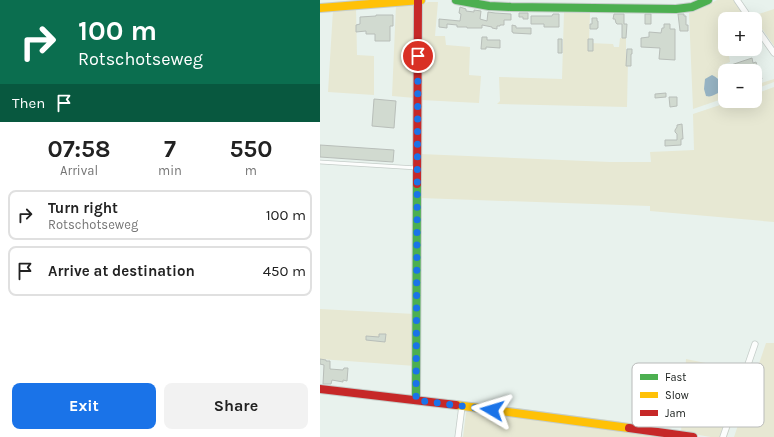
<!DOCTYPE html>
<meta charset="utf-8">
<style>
:root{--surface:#fff;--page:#f2f2f2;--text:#222;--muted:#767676;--line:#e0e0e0;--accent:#1a73e8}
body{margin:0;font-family:Karla,sans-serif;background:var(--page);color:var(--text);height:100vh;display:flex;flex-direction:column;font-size:15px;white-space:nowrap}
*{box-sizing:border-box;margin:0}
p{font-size:13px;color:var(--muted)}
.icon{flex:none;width:22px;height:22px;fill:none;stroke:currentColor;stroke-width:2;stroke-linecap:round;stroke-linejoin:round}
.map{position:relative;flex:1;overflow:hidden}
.sheet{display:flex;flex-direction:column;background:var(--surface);width:320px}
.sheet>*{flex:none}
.guide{background:#0b6e4f;color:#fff;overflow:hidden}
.controls{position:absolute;left:398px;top:12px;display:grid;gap:8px}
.controls a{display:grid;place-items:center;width:44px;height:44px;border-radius:8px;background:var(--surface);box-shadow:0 4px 16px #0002;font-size:20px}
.pin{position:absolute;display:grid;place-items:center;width:34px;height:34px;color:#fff;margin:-17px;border:2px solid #fff;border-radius:50%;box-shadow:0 1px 4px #0007}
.me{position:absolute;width:44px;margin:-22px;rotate:277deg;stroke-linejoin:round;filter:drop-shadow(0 0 3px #0008)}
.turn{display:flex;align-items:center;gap:14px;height:84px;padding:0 12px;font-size:18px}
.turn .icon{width:52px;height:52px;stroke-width:2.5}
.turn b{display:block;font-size:28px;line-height:34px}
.then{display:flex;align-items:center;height:38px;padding:0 12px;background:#0003;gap:8px;font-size:15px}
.eta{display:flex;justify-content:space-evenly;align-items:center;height:68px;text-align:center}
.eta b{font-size:24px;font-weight:700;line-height:28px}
.cta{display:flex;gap:8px;margin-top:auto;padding:8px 12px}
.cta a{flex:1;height:46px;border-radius:8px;background:var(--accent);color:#fff;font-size:16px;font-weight:700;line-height:46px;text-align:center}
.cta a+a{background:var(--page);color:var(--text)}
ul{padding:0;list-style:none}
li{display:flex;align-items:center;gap:12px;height:50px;margin:0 8px 6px;padding:0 4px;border:2px solid var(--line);border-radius:8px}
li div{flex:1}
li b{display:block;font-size:15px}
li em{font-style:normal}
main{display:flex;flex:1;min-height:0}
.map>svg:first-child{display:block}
.green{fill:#e7e8d3}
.water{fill:#97b4c4}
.building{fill:#d1dad0;stroke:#b8beb9}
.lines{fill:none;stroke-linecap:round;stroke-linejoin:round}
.lane-casing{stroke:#c5cdc9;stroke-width:4.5}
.street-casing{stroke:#c5cdc9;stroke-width:7}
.fast-casing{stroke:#c5cdc9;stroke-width:10}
.slow-casing{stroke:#c5cdc9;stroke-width:10}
.jam-casing{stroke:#c5cdc9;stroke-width:10}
.lane{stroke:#fcfdfc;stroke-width:3}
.street{stroke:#fcfdfc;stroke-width:5.5}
.fast{stroke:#4caf50;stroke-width:8}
.slow{stroke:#ffc107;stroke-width:8}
.jam{stroke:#c62828;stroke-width:8}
.route{stroke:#1a73e8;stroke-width:7;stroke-dasharray:0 12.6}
.key{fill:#fff;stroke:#b9bbba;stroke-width:1}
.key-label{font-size:11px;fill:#161b19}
</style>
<main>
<section class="sheet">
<div class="guide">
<div class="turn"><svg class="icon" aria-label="right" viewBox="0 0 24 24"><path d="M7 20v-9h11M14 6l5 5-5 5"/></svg><div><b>100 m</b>Rotschotseweg</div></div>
<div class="then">Then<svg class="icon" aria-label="arrive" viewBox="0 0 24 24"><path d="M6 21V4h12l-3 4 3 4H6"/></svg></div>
</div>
<div class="eta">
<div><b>07:58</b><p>Arrival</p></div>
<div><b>7</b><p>min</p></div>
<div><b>550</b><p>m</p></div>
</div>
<ul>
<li><svg class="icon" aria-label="right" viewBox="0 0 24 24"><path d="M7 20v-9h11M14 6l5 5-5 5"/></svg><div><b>Turn right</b><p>Rotschotseweg</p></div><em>100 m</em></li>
<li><svg class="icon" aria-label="arrive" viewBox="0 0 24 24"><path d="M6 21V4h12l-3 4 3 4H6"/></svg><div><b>Arrive at destination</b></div><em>450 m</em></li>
</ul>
<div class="cta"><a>Exit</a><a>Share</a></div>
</section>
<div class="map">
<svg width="454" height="437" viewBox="0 0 454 437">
<rect width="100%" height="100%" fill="#e8f2ed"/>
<path class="green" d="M397,0H415L428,19H405V49H409L408,50L410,62L402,65L404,71L399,74L398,78L396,77L403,90V88L405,95V98L373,109L369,13L382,8Z
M108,2H118L115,36H125L126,45L150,47L149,75L161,76L159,103L101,100L103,4Z
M93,3L95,5V98L72,96L76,5Z
M36,8L37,55L54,56V95L8,92L13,10Z
M454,9V46L433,16Z
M244,12L270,13L269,43L293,44L294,47H299L300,38H306V59L308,60L307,107L177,104L180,101L179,77L242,79Z
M454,79V82L435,89V85Z
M454,87V222L330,211V206L100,198V154L290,162H331L330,152L374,150L373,114L412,101H435V94Z
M0,309L95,314V366L0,359Z
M446,343H454V437H414Z
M366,359L429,372L407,437H391L361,432Z
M148,403H155L297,421L321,427Z
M148,410L341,437H143L146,413Z"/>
<path class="water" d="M392,75C402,80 409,89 396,94C392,96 390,97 386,96L384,89L385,79Z"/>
<path class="building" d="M140,7L146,9V11L154,12V10L161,11L160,19L167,21L168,12L175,13L191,14V20H184V25H180V26H177V29L172,28V27L162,25V28H147V27H137V25L127,24V28L119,27V19L140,21L141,14L139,13Z
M199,13H208V19H203V17H199Z
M233,14H239V27H224V24H211V16H232Z
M294,14H304V24H307L306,38H302V24H297L296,23L295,19H293Z
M325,14H331V24H325Z
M358,14H364V16H366V25H368V31H360Z
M56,15H73V26H70V41H55V34H46V31L36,32V25L40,24V17L56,16Z
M272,18H277V21H278V28H277V29H270V24H272Z
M344,24H350V29H355V60L339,59L340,48L321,47V38L329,37V32L341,33L342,28H344Z
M192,25L196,26V28H211V34L193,33V32H192Z
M162,37H167V40H180V48L166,47V49H161Z
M238,39H242V53H238Z
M268,39H273V51H268Z
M307,49H312V54H311V66H306Z
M432,58L433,63L436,62L438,69H439L442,79L435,81V71H406L405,67Z
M346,93V97L335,98V94Z
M349,97H357V106L350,107Z
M54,99L76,101L74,128L52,126Z
M362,124L363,139H361V145L345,146V140H357V134L355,132V130L357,127V125Z
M0,145L74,150L73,162L0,157Z
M59,334H66L65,342L46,340V336L59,337Z
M0,359L6,360V361H10V369L23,370L24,368H28L27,381L23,380V382L12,380L11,384H3L4,365L0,364Z"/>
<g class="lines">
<defs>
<path id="lane" d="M0,162L97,168"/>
<path id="street" d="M417,0L430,19
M435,26L454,53
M138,437L142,406
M403,437L435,344"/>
<path id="fast" d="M136,0L169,6L191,7L356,9L372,7L388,0
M96,400L97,184"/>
<path id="slow" d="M0,8L101,0
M136,405L309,428"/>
<path id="jam" d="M97,184L98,0
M0,389L136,405
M309,428L373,437"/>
</defs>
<use href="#lane" class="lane-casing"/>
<use href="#street" class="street-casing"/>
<use href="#fast" class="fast-casing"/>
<use href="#slow" class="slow-casing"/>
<use href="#jam" class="jam-casing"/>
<use href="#lane" class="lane"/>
<use href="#street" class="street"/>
<use href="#fast" class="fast"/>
<use href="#slow" class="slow"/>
<use href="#jam" class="jam"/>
</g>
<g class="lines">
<path class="route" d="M98,56L96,400L172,410"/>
</g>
<rect x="312" y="363" width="132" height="64" rx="6" class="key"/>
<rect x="320" y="374" width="18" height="6" fill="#4caf50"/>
<rect x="320" y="392" width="18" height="6" fill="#ffc107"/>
<rect x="320" y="410" width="18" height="6" fill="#c62828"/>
<g class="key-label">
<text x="345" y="381">Fast</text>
<text x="345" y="399">Slow</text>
<text x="345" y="417">Jam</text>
</g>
</svg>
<div class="controls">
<a>+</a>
<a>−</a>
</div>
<div class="pin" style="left:98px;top:56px;background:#d93025"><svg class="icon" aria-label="arrive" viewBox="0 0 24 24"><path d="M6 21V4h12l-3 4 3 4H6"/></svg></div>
<svg class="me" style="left:172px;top:410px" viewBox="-20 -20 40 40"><path d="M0-17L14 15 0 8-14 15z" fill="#1a73e8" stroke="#fff" stroke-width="4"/></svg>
</div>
</main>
